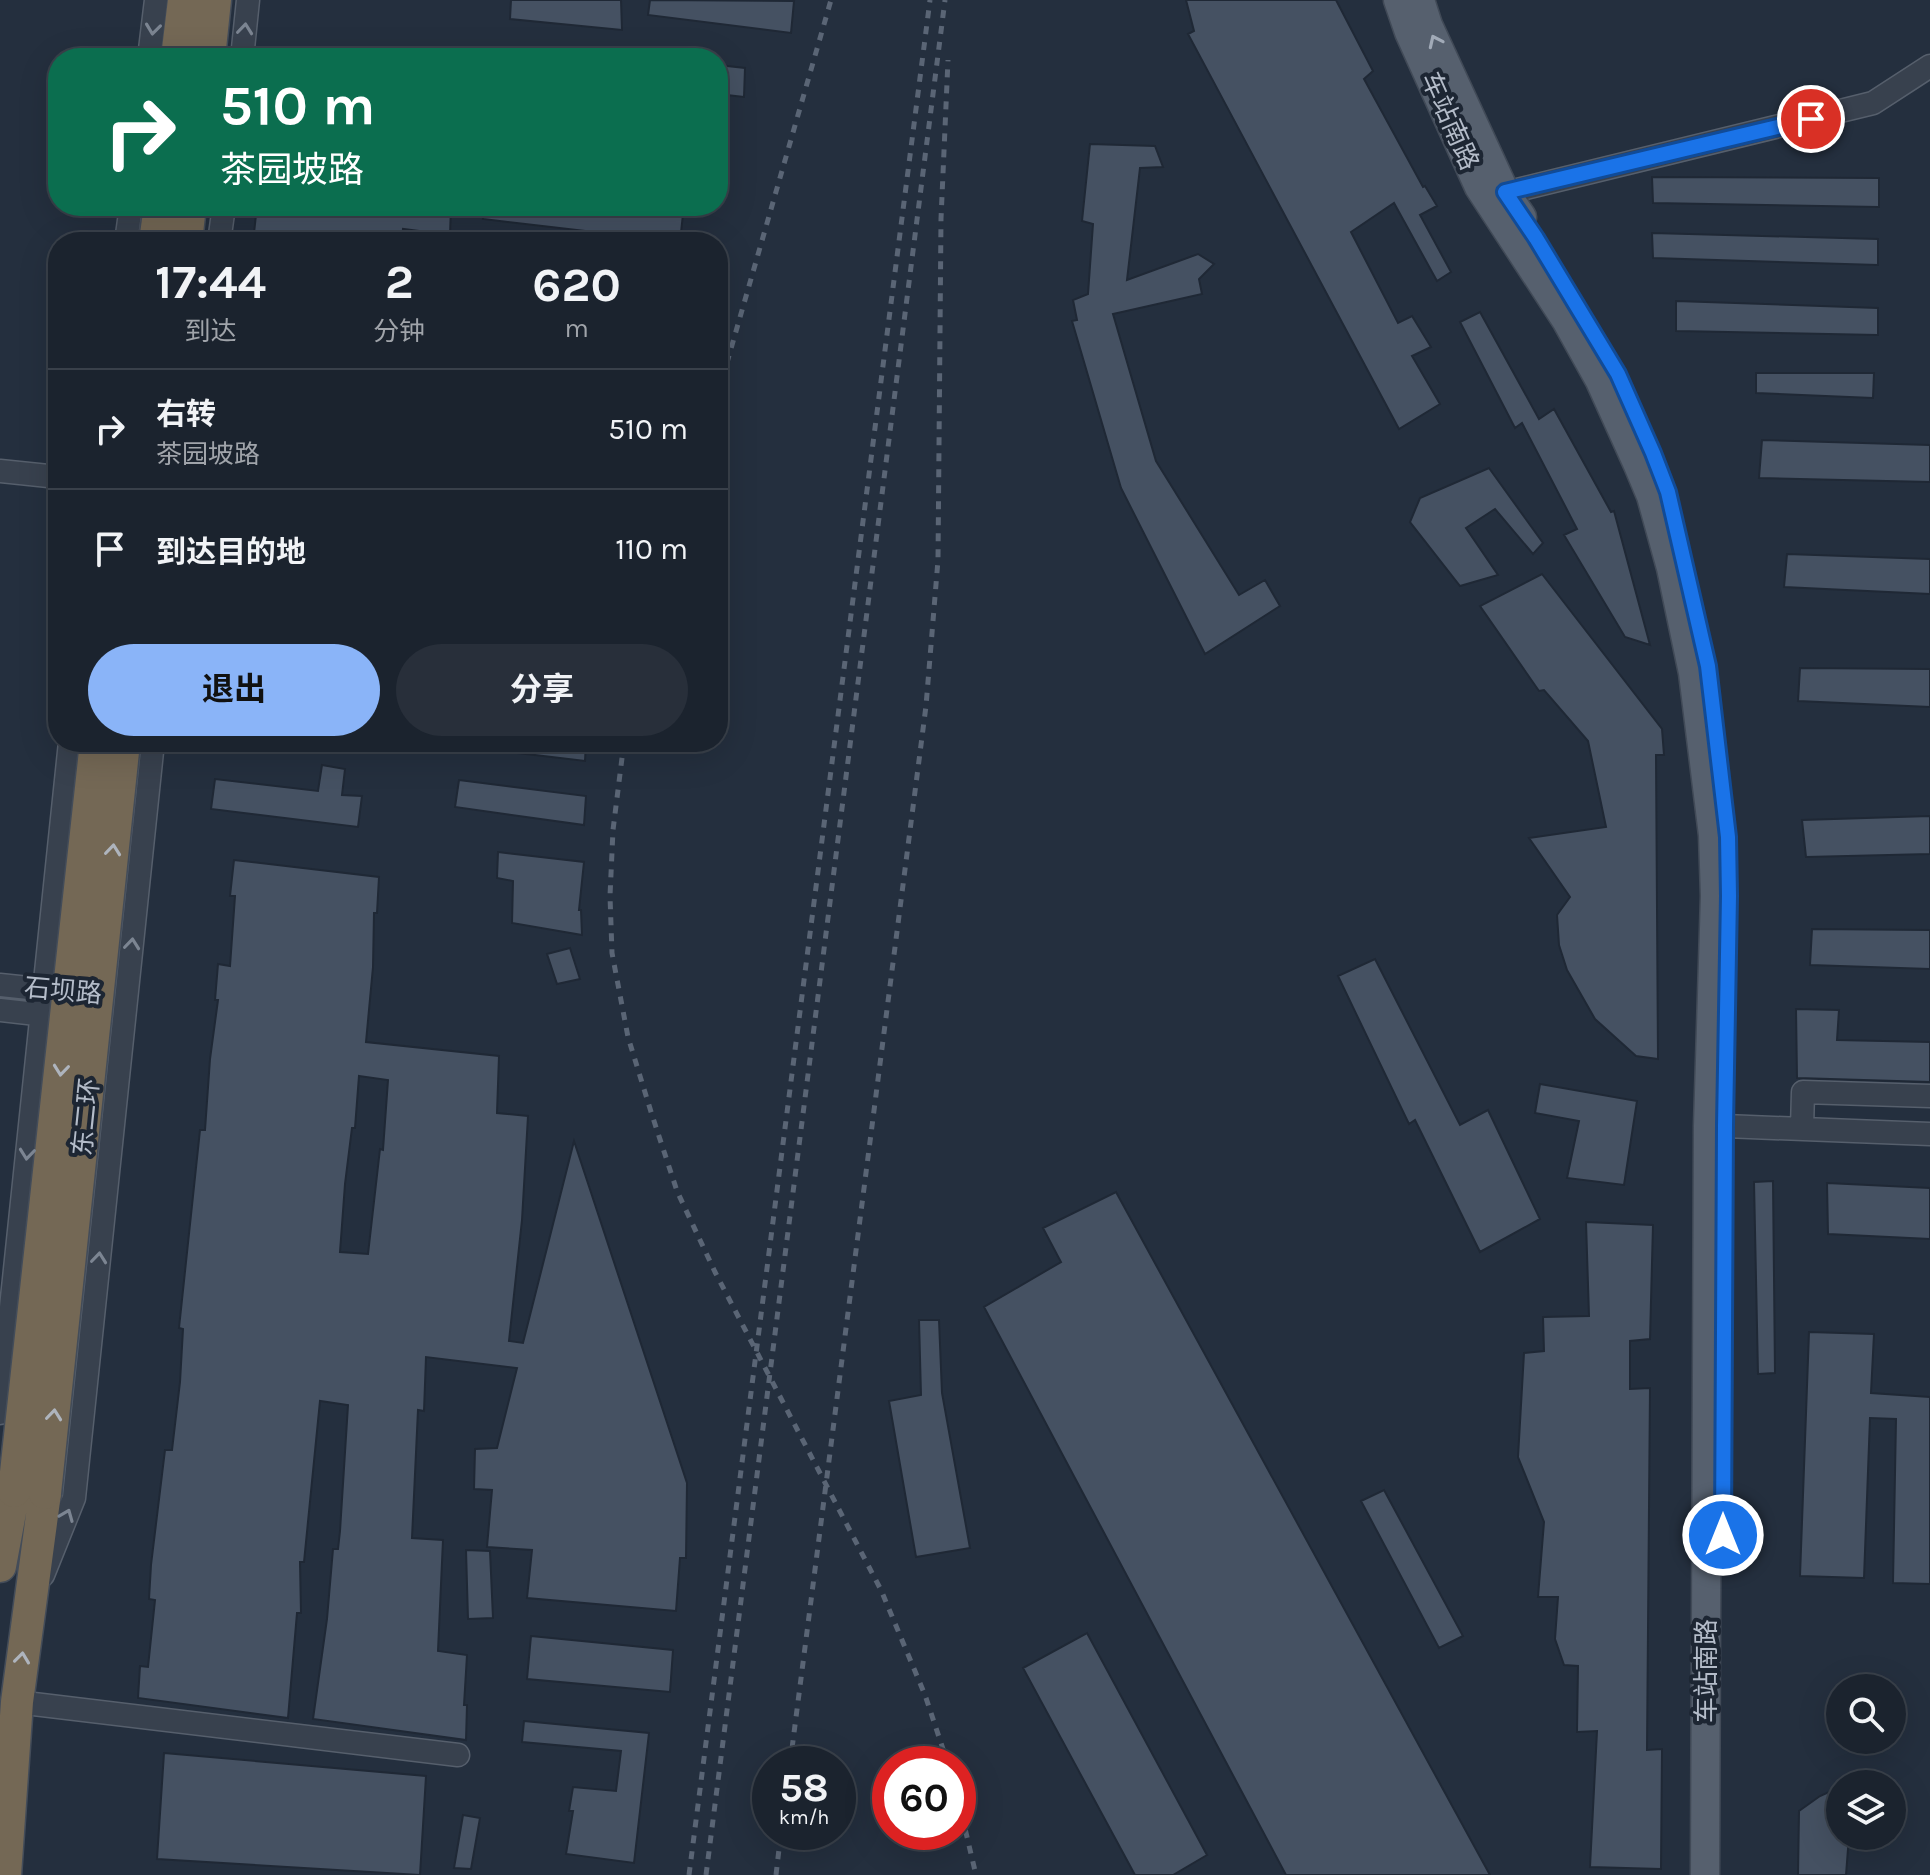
<!DOCTYPE html>
<html lang="zh">
<meta charset="utf-8">
<style>
:root{--surface:#1b232e;--page:#282f3a;--text:#f1f3f6;--muted:#a0a4aa;--line:#39404a;--accent:#8ab4f8}
body{margin:0;font-family:Karla,"Noto Sans SC",sans-serif;background:var(--page);color:var(--text);height:100vh;display:flex;flex-direction:column;font-size:30px;white-space:nowrap}
*{box-sizing:border-box;margin:0}
p{font-size:26px;color:var(--muted)}
.icon{flex:none;width:44px;height:44px;fill:none;stroke:currentColor;stroke-width:2;stroke-linecap:round;stroke-linejoin:round}
.map{position:relative;flex:1;overflow:hidden}
.panel{position:absolute;left:48px;top:232px;width:680px;height:520px;display:flex;flex-direction:column;background:var(--surface);border-radius:32px;box-shadow:0 8px 32px #0002,0 0 0 2px var(--line)}
.panel>*{flex:none}
.banner{position:absolute;left:48px;top:48px;width:680px;height:168px;border-radius:32px;box-shadow:0 8px 32px #0002,0 0 0 2px var(--line);background:#0b6e4f;color:#fff;overflow:hidden}
.controls{position:absolute;left:1826px;top:1674px;display:grid;gap:16px}
.controls a{display:grid;place-items:center;width:80px;height:80px;border-radius:50%;background:var(--surface);box-shadow:0 8px 32px #0002,0 0 0 2px var(--line);font-size:40px}
.speed{position:absolute;left:752px;top:1746px;display:flex;gap:16px;font-size:40px;font-weight:700;text-align:center}
.speed>*{display:grid;place-content:center;width:104px;height:104px;border-radius:50%;background:var(--surface);box-shadow:0 8px 32px #0002,0 0 0 2px var(--line);line-height:1}
.speed small{font-size:20px;font-weight:400}
.speed .limit{border:12px solid #d22;background:#fff;color:#111}
.pin{position:absolute;display:grid;place-items:center;width:68px;height:68px;color:#fff;margin:-34px;border:4px solid #fff;border-radius:50%;box-shadow:0 2px 8px #0007}
.me{position:absolute;width:88px;margin:-44px;rotate:0deg;stroke-linejoin:round;filter:drop-shadow(0 0 6px #0008)}
.turn{display:flex;align-items:center;gap:28px;height:168px;padding:0 40px;font-size:36px}
.turn .icon{width:104px;height:104px;stroke-width:2.5}
.turn b{display:block;font-size:56px;line-height:68px}
.eta{display:flex;justify-content:space-evenly;align-items:center;height:136px;text-align:center}
.eta b{font-size:48px;font-weight:700;line-height:56px}
.action{display:flex;gap:16px;margin-top:auto;padding:16px 40px}
.action a{flex:1;height:92px;border-radius:48px;background:var(--accent);color:#111;font-size:32px;font-weight:700;line-height:92px;text-align:center}
.action a+a{background:var(--page);color:var(--text)}
ul{padding:0;list-style:none}
li{display:flex;align-items:center;gap:24px;height:120px;padding:0 40px;border-top:2px solid var(--line)}
li div{flex:1}
li b{display:block;font-size:30px}
li em{font-style:normal}
.map>svg:first-child{display:block}
.building{fill:#455162;stroke:#1f2835;stroke-width:2;fill-rule:evenodd}
.lines{fill:none;stroke-linecap:round;stroke-linejoin:round}
.minor-casing{stroke:#565f6c;stroke-width:25}
.major-casing{stroke:#414a57;stroke-width:31}
.highway-casing{stroke:#434c59;stroke-width:35}
.minor{stroke:#38414e;stroke-width:22}
.major{stroke:#56606e;stroke-width:28}
.highway{stroke:#746855;stroke-width:32}
.rail{stroke:#5a6575;stroke-width:5;stroke-dasharray:8 8;stroke-linecap:butt}
.highway-bridge-casing{stroke:#434c59;stroke-width:35;stroke-linecap:butt}
.highway-bridge{stroke:#746855;stroke-width:32}
.oneway{stroke:#7c8592}
.oneway2{stroke:#a1aab7}
.oneway3{stroke:#aeb4bd}
.route-casing{stroke:#114b97;stroke-width:20}
.route{stroke:#1a73e8;stroke-width:14}
.labels{text-anchor:middle;dominant-baseline:central;stroke-width:8;stroke-linejoin:round;paint-order:stroke}
.street-label{font-size:26px;fill:#b4bcc9;stroke:#1d2633}
</style>
<div class="map">
<svg width="1930" height="1875" viewBox="0 0 1930 1875">
<rect width="100%" height="100%" fill="#242f3e"/>
<path class="building" d="M511,0H621L622,30L510,19Z
M650,0L794,1L791,33L648,15Z
M1186,0H1336L1373,71L1364,79L1423,187L1425,186L1437,206L1420,215L1451,272L1437,281L1394,203L1351,232L1398,323L1412,316L1431,347L1412,356L1440,404L1399,429L1188,34L1194,31Z
M718,65L745,68L744,97L718,94Z
M1090,144L1155,146L1163,167L1140,168L1127,280L1198,254L1214,264L1199,279L1202,294L1113,314L1156,461L1239,595L1265,580L1280,606L1205,654L1121,488L1072,321L1077,320L1073,300L1088,294L1093,224L1082,221Z
M1652,177L1879,178V207L1653,203Z
M257,206H451L450,235L403,229L402,242H253Z
M485,206H613L683,214L680,242L483,219Z
M1652,233L1878,239V265L1653,258Z
M1676,301L1878,308V335L1676,331Z
M1480,312L1539,419L1554,409L1611,512L1614,511L1650,645L1625,637L1564,535L1577,529L1522,423L1515,428L1460,322Z
M1756,373H1874L1873,398L1756,393Z
M1762,440L1930,445V482L1759,478Z
M1489,468L1543,543L1533,554L1495,509L1466,528L1498,575L1460,586L1410,522L1420,498Z
M1787,554L1930,559V594L1784,587Z
M1542,574L1662,729L1664,755H1656L1658,1059L1636,1056L1595,1019L1567,970L1559,945L1557,915L1570,897L1529,838L1606,827L1588,741L1544,690L1539,691L1480,606Z
M1800,668L1930,669V707L1798,701Z
M511,742H586L585,761L510,752Z
M322,765L345,769L342,795L362,796L358,827L211,809L215,779L318,791Z
M459,780L586,796L584,825L455,807Z
M1930,816V854L1806,857L1802,820Z
M498,852L584,862L579,910H581L582,935L512,923L513,881L497,878Z
M234,860L379,877L377,913H374L373,967L366,1042L499,1056L497,1113L528,1116L522,1220L509,1341L523,1343L574,1141L687,1483L686,1558H680L676,1611L527,1598L532,1550L487,1547L492,1490L474,1489L475,1449L497,1448L517,1368L426,1357L424,1411L418,1410L412,1538L443,1540L438,1651L467,1655L464,1705H467L466,1740L313,1719L327,1619L333,1549H338L340,1531L348,1405L320,1401L304,1562H300L301,1613H297L288,1718L138,1698L140,1666L148,1667L155,1600L149,1599L151,1565L165,1450H172L180,1382L183,1329L179,1328L200,1130H205L210,1059L218,1000H215L218,964L230,966L235,896H230ZM359,1076L388,1080L383,1150L380,1149L368,1254L340,1252L345,1184L352,1128H355Z
M1812,929L1930,930V969L1810,965Z
M570,948L580,979L557,984L547,954Z
M1375,959L1460,1125L1488,1110L1540,1219L1480,1252L1415,1120L1409,1124L1338,976Z
M1796,1009L1839,1010L1837,1040L1930,1042V1082L1797,1078Z
M1540,1084L1637,1101L1624,1185L1567,1178L1579,1121L1535,1113Z
M1773,1181L1775,1373L1758,1374L1754,1182Z
M1827,1183L1930,1188V1239L1828,1234Z
M1116,1192L1490,1875H1286L984,1307L1061,1262L1043,1228Z
M1586,1222L1653,1225L1650,1339L1630,1341V1389L1650,1388L1647,1750L1662,1749L1661,1869L1590,1867L1597,1731L1577,1732L1578,1666L1564,1665L1555,1639L1558,1597H1538L1544,1522L1518,1457L1524,1353L1544,1351L1543,1317L1589,1316Z
M919,1320H939L942,1393L970,1548L916,1557L889,1401L921,1395Z
M1809,1332L1874,1334L1871,1393L1930,1397V1584L1893,1583L1896,1419L1870,1418L1864,1578L1800,1576Z
M1384,1490L1463,1636L1439,1648L1361,1501Z
M466,1550L490,1551L493,1618L468,1619Z
M1087,1633L1207,1855L1173,1875H1135L1023,1668Z
M531,1636L673,1650L670,1692L527,1679Z
M524,1721L649,1733L634,1863L566,1854L573,1811H569L573,1787L616,1791L621,1751L522,1742Z
M164,1753L426,1776L420,1875L157,1859Z
M1840,1787V1836H1849L1846,1875H1798L1799,1811L1820,1796Z
M463,1815L480,1818L471,1869L454,1868Z"/>
<g class="lines">
<defs>
<path id="minor" d="M149,58L156,0
M242,58L248,0
M1493,196L1873,103L1930,66
M126,242L131,206
M219,242L224,206
M0,471L58,477
M0,985L57,991
M0,1010L54,1016
M1725,1126L1930,1134
M1802,1128L1803,1092L1930,1096
M0,1413L70,742
M43,1575L74,1498L153,742
M17,1702L458,1755"/>
<path id="major" d="M1398,0L1409,32L1479,187L1566,320L1600,381L1638,465L1651,496L1671,568L1693,673L1713,835L1715,896L1708,1126L1705,1875
M1420,0L1428,25L1505,192L1522,217"/>
<path id="highway" d="M177,58L184,0
M209,58L215,0
M155,242L160,206
M186,242L190,206
M0,1566L14,1491
M5,1875L17,1702L45,1493"/>
</defs>
<use href="#minor" class="minor-casing"/>
<use href="#major" class="major-casing"/>
<use href="#highway" class="highway-casing"/>
<use href="#minor" class="minor"/>
<use href="#major" class="major"/>
<use href="#highway" class="highway"/>
<path class="rail" d="M718,394L831,0
M624,742L613,830L610,896L612,953L628,1037L652,1115L677,1191L715,1272L881,1590L925,1695L948,1764
M790,1764L926,706L938,560L941,219L948,60
M958,1799L976,1875
M689,1875L930,0
M706,1875L945,0
M776,1875L781,1832"/>
<defs>
<path id="highway-bridge" d="M14,1491L96,742
M45,1493L124,742"/>
</defs>
<use href="#highway-bridge" class="highway-bridge-casing"/>
<use href="#highway-bridge" class="highway-bridge"/>
</g>
<defs><path id="oneway-chevron" d="M-2-3.5L2.5 0L-2 3.5" fill="none" stroke-width="1.6" stroke-linecap="round" stroke-linejoin="round" transform="scale(2)"/></defs>
<g class="oneway">
<use href="#oneway-chevron" transform="translate(153 29) rotate(97)"/>
<use href="#oneway-chevron" transform="translate(245 29) rotate(-84)"/>
<use href="#oneway-chevron" transform="translate(132 944) rotate(-84)"/>
<use href="#oneway-chevron" transform="translate(27 1154) rotate(96)"/>
<use href="#oneway-chevron" transform="translate(99 1258) rotate(-84)"/>
<use href="#oneway-chevron" transform="translate(67 1515) rotate(-68)"/>
</g>
<use class="oneway2" href="#oneway-chevron" transform="translate(1435 41) rotate(-115)"/>
<g class="oneway3">
<use href="#oneway-chevron" transform="translate(113 850) rotate(-84)"/>
<use href="#oneway-chevron" transform="translate(61 1070) rotate(96)"/>
<use href="#oneway-chevron" transform="translate(54 1415) rotate(-84)"/>
<use href="#oneway-chevron" transform="translate(22 1658) rotate(-83)"/>
</g>
<g class="lines">
<defs>
<path id="route" d="M1723,1535L1725,1126L1729,896L1728,837L1708,666L1668,492L1653,453L1618,374L1536,238L1505,192L1811,119"/>
</defs>
<use href="#route" class="route-casing"/>
<use href="#route" class="route"/>
</g>
<g class="labels">
<g class="street-label">
<text transform="translate(1450 121) rotate(66)">车站南路</text>
<text transform="translate(63 991) rotate(5)">石坝路</text>
<text transform="translate(86 1117) rotate(-84)">东二环</text>
<text transform="translate(1706 1671) rotate(-90)">车站南路</text>
</g>
</g>
</svg>
<div class="controls">
<a><svg class="icon" aria-label="search" viewBox="0 0 24 24"><circle cx="10" cy="10" r="6"/><path d="M15 15l6 6"/></svg></a>
<a><svg class="icon" aria-label="layers" viewBox="0 0 24 24"><path d="M12 4l9 5-9 5-9-5zM3 14l9 5 9-5"/></svg></a>
</div>
<div class="speed"><div>58<small>km/h</small></div><div class="limit">60</div></div>
<div class="pin" style="left:1811px;top:119px;background:#d93025"><svg class="icon" aria-label="arrive" viewBox="0 0 24 24"><path d="M6 21V4h12l-3 4 3 4H6"/></svg></div>
<svg class="me" style="left:1723px;top:1535px" viewBox="-20 -20 40 40"><circle r="17" fill="#1a73e8" stroke="#fff" stroke-width="3"/><path d="M0-11L8 9 0 5-8 9z" fill="#fff"/></svg>
<div class="banner">
<div class="turn"><svg class="icon" aria-label="right" viewBox="0 0 24 24"><path d="M7 20v-9h11M14 6l5 5-5 5"/></svg><div><b>510 m</b>茶园坡路</div></div>
</div>
<section class="panel">
<div class="eta">
<div><b>17:44</b><p>到达</p></div>
<div><b>2</b><p>分钟</p></div>
<div><b>620</b><p>m</p></div>
</div>
<ul>
<li><svg class="icon" aria-label="right" viewBox="0 0 24 24"><path d="M7 20v-9h11M14 6l5 5-5 5"/></svg><div><b>右转</b><p>茶园坡路</p></div><em>510 m</em></li>
<li><svg class="icon" aria-label="arrive" viewBox="0 0 24 24"><path d="M6 21V4h12l-3 4 3 4H6"/></svg><div><b>到达目的地</b></div><em>110 m</em></li>
</ul>
<div class="action"><a>退出</a><a>分享</a></div>
</section>
</div>
